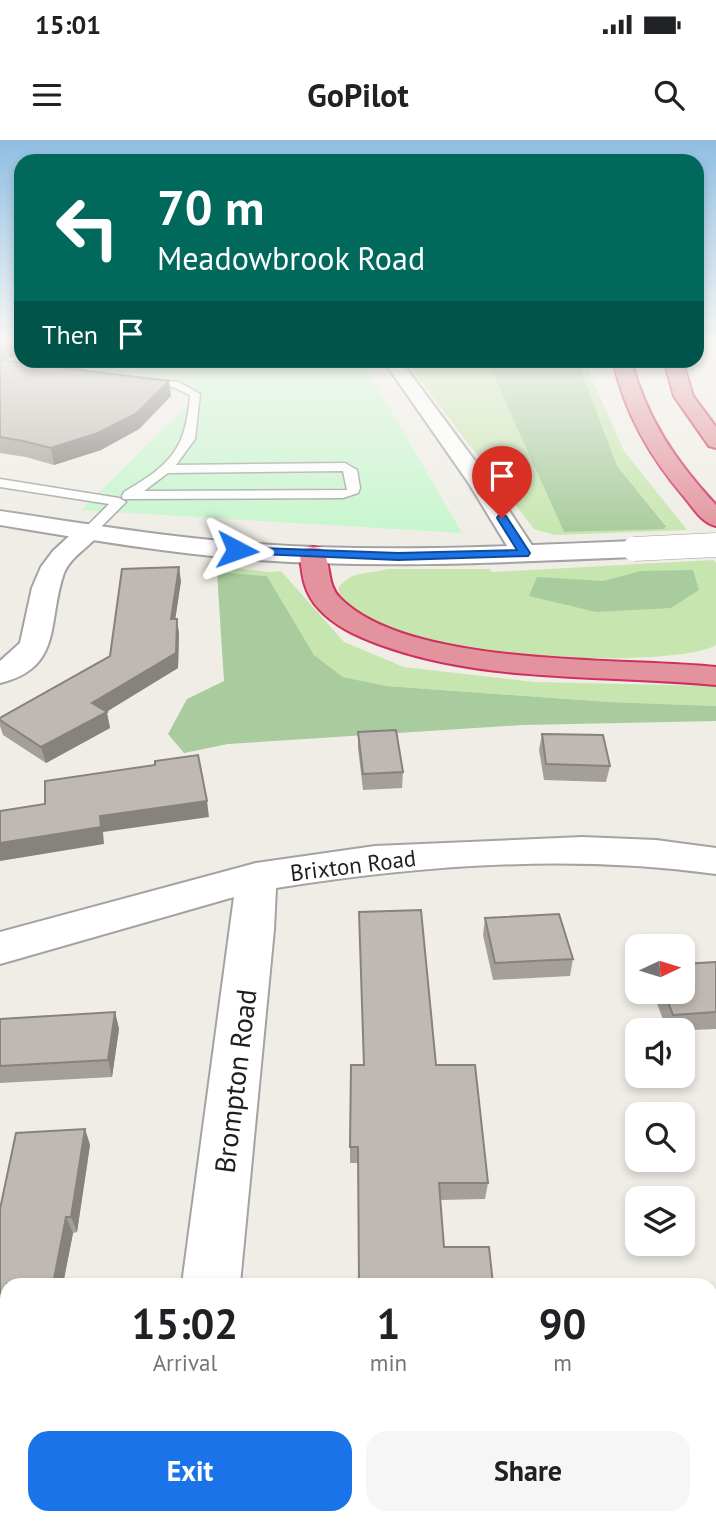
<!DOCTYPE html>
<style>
:root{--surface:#fff;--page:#f6f6f6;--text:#202124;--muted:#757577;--accent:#1a73e8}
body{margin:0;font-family:"PT Sans",sans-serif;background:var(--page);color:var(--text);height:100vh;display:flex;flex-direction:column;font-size:26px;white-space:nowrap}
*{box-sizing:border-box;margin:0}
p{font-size:23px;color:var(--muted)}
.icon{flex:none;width:38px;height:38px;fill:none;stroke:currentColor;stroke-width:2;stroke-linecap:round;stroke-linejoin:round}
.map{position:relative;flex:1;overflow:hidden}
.sheet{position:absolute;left:0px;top:1138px;width:718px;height:247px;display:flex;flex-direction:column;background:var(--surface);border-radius:21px 21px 0 0;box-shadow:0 4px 10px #0003}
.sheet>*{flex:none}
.hud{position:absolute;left:14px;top:14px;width:690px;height:214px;border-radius:21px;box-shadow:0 4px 10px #0003;background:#00695c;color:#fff;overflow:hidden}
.needle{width:46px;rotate:86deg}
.buttons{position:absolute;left:625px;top:794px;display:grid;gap:14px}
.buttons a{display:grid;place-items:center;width:70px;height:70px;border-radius:14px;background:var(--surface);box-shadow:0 4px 10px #0003;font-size:35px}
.pin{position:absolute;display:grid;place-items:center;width:60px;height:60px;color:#fff;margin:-72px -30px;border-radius:50% 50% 50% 0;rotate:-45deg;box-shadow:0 0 7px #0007}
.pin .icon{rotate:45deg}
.me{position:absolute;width:77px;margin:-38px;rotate:94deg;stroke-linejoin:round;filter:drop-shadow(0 0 5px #0008)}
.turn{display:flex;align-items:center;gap:24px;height:147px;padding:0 28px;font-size:32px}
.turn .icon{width:91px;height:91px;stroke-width:2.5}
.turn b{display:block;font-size:49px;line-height:60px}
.then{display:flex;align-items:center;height:66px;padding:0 28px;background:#0003;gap:14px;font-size:26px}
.eta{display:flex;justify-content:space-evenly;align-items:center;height:119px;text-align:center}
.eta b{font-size:42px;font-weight:700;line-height:49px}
.button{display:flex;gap:14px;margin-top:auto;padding:14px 28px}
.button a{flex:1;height:80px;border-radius:21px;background:var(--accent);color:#fff;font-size:28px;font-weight:700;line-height:80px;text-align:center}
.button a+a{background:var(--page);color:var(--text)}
.status{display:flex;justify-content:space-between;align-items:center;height:49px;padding:0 35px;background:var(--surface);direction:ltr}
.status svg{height:19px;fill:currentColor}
header{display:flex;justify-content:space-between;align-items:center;height:91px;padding:0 28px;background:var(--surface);font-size:32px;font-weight:700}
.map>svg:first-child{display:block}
.grass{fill:#c7e6af}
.forest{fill:#a8cc9d}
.park{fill:#c6f6cd}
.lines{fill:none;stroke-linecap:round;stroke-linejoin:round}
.service-casing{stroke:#a3a3a3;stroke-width:3}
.minor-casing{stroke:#a3a3a3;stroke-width:4}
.tertiary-casing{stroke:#a3a3a3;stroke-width:4}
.motorway-casing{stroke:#d0305e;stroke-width:4}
.service{fill:#fff;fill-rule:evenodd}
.minor{fill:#fff;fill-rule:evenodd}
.tertiary{fill:#fff;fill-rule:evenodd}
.motorway{fill:#e2939d;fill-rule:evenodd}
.tertiary-bridge-casing{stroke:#a3a3a3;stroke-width:25;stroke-linecap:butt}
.tertiary-bridge{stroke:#fff;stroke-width:24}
.wall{fill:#a59f9a}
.shaded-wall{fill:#86827d}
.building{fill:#c0b9b3;stroke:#86827d;stroke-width:2}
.route{fill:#1a73e8;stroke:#114b97;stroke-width:2}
.labels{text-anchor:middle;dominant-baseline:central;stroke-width:5;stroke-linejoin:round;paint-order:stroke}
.street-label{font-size:23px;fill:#1f1f1f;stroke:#fff}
.near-street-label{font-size:28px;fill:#1f1f1f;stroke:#fff}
</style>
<div class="status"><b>15:01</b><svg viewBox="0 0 49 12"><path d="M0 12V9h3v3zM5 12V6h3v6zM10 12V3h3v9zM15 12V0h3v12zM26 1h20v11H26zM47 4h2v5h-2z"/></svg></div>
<header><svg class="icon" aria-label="menu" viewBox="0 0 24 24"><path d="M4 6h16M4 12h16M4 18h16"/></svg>GoPilot<svg class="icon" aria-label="search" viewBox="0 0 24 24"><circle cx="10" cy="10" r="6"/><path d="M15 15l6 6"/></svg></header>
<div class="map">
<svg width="716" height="1384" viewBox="0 0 716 1384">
<rect width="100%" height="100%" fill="#efede6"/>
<path class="grass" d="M405,221H487L564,392L666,385L617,326L583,236L584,221H588L589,232L624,311L687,390L555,395L534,389Z
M713,420L716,423V505C681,526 499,518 455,509C417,501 380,485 345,468L338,448C356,428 364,436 387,429H490L492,432Z
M217,426L269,432L281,431L344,502L404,527L534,542L716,546V566L609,562L386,546L343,537L314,515L267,436L217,432Z"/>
<path class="forest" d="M487,221H584L583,236L617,326L666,386L664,389L564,392Z
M693,430L699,450L671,468L596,472L529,456L537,437L603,441L641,431Z
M217,432L267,436L314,515L343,537L386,546L609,562L716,566V581L523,585L228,604L184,613L168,594L187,559L224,541Z"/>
<path class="park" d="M21,220L362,221L462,393L81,370L193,260L174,251L45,235L15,223Z"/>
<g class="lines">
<defs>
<path id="service" d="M47,220L91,233L92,235L87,238L40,223Z
M143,238L179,242L200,254L195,299L176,325L345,323L357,330L360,348L358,353L343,358L123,359L122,356L124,352C170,325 186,310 190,255L173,247L139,243L138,241ZM343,331L347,350L144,351L168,333Z
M0,339L119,358L126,362L93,395L88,396L81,392L109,364L0,347Z"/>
<path id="minor" d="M383,220H400L487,337L537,413L533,419L524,421L515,419L468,342Z
M88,384L97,387L101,392C90,407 71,416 64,433C47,480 64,528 0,543V521L20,503L32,448L41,427L53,411L79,387Z
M582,697L656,700L716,708V734C570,714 421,725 276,748L274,789L240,1144H182L234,757L0,824V792L256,723L375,706Z
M148,1377H217V1384H147Z"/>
<path id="tertiary" d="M0,371C86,384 171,398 258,404C383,413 509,406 634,401L643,404L647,409L643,414L634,417C509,422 383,429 258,420C171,414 86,399 0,385Z"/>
<path id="motorway" d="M613,220H631C646,278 676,322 716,365V386C702,383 694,369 685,358C650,317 625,274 613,220Z
M664,220H682L693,256L716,287V308L709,306L674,256Z
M313,407L322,409C332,424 326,444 340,458C409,528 620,517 716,527V545C603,534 486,544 378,504C357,496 334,486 319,469C304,453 302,436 300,415L304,409Z"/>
</defs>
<use href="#service" class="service-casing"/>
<use href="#minor" class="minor-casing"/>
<use href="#tertiary" class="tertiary-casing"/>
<use href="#motorway" class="motorway-casing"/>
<use href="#service" class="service"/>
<use href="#minor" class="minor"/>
<use href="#tertiary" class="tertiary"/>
<use href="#motorway" class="motorway"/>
<defs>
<path id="tertiary-bridge" d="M634,409L716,405"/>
</defs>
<use href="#tertiary-bridge" class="tertiary-bridge-casing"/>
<use href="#tertiary-bridge" class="tertiary-bridge"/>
</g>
<path class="wall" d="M0,201L4,221L171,256L139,289L101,310L54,325L26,317L0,313Z
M181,441L175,479L179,493L178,528L106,572L110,588L46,623L3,595L0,586V578L110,516Z
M358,592L403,632L402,648L363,650L358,608Z
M542,594L610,626L606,642L544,640L539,610Z
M359,772L436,925L488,1043L485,1059L440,1060L359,1144L358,1023H350V1007L364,925Z
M485,778L573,819L570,836L493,840L483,795Z
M716,822V889L667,891L653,852H682Z
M115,872L119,889L112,937L0,943V879Z
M85,989L90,1005L77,1092L73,1093L63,1144H7L0,1069Z"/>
<path class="shaded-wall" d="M14,201H21V213L0,223V207Z
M169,241L171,256L139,289L101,310L54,325L51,308Z
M179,427L181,441L173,494L171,479Z
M177,479L179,493L178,528L98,577L107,572L110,588L46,623L41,607L92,563Z
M207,661L209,677L103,692L104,704L0,721V703L100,676Z
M115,872L119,889L112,937L108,920Z
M85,989L90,1005L77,1092L71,1077Z
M66,1077L73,1093L63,1144H53Z
M7,1317L8,1377L7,1384H0V1357Z"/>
<path class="building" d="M0,201H14L0,207Z
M0,220L169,241L137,273L98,293L51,308L23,301L0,297Z
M179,427L171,479H177L176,513L92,563L107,572L41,607L0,580V578L110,516L122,429Z
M396,590L403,632L363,634L358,592Z
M542,594L603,595L610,626L546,624Z
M198,615L207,661L100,676L101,687L0,703V671L45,664V641L155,625V621Z
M421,770L436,925H475L488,1043H439L444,1107H489L493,1144H359L358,1007H350L351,925H364L359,772Z
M559,774L573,819L495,823L485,778Z
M716,822V872L673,875L664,852H682V824Z
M115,872L108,920L0,926V879Z
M85,989L71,1077H66L53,1144H7V1317L0,1357V1069L16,993Z
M362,1377H521L522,1384H362Z"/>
<linearGradient id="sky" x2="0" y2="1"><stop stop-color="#8fbee2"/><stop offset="0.51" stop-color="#f8f7f4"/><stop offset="1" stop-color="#f8f7f4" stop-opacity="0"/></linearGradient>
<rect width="716" height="394" fill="url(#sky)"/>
<path class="route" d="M498,376H506L530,413L528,416L398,420L237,413L232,410L237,407L398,413L517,410L497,378Z"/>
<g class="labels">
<g class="street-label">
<text transform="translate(353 725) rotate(-7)">Brixton Road</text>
</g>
<g class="near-street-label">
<text transform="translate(235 941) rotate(-83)">Brompton Road</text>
</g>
</g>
</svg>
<div class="buttons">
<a><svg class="needle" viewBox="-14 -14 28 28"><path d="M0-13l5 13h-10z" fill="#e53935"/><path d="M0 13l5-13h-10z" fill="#757577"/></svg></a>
<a><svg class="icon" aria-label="sound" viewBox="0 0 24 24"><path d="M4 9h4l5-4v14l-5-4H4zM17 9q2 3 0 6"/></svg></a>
<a><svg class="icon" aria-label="search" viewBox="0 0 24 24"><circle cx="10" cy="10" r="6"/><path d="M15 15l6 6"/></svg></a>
<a><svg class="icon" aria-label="layers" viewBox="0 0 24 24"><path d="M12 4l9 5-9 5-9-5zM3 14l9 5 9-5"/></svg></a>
</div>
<div class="pin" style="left:502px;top:378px;background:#d93025"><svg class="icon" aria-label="arrive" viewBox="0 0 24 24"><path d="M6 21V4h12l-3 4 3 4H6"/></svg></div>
<svg class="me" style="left:237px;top:410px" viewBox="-20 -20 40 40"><path d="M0-17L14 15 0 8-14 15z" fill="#1a73e8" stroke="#fff" stroke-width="4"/></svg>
<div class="hud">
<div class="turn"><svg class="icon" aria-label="left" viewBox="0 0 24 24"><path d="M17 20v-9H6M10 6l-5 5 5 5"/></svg><div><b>70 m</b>Meadowbrook Road</div></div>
<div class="then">Then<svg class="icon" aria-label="arrive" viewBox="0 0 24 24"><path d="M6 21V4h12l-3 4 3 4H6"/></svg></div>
</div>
<section class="sheet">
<div class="eta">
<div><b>15:02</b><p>Arrival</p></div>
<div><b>1</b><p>min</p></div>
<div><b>90</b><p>m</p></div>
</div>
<div class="button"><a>Exit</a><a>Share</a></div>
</section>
</div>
